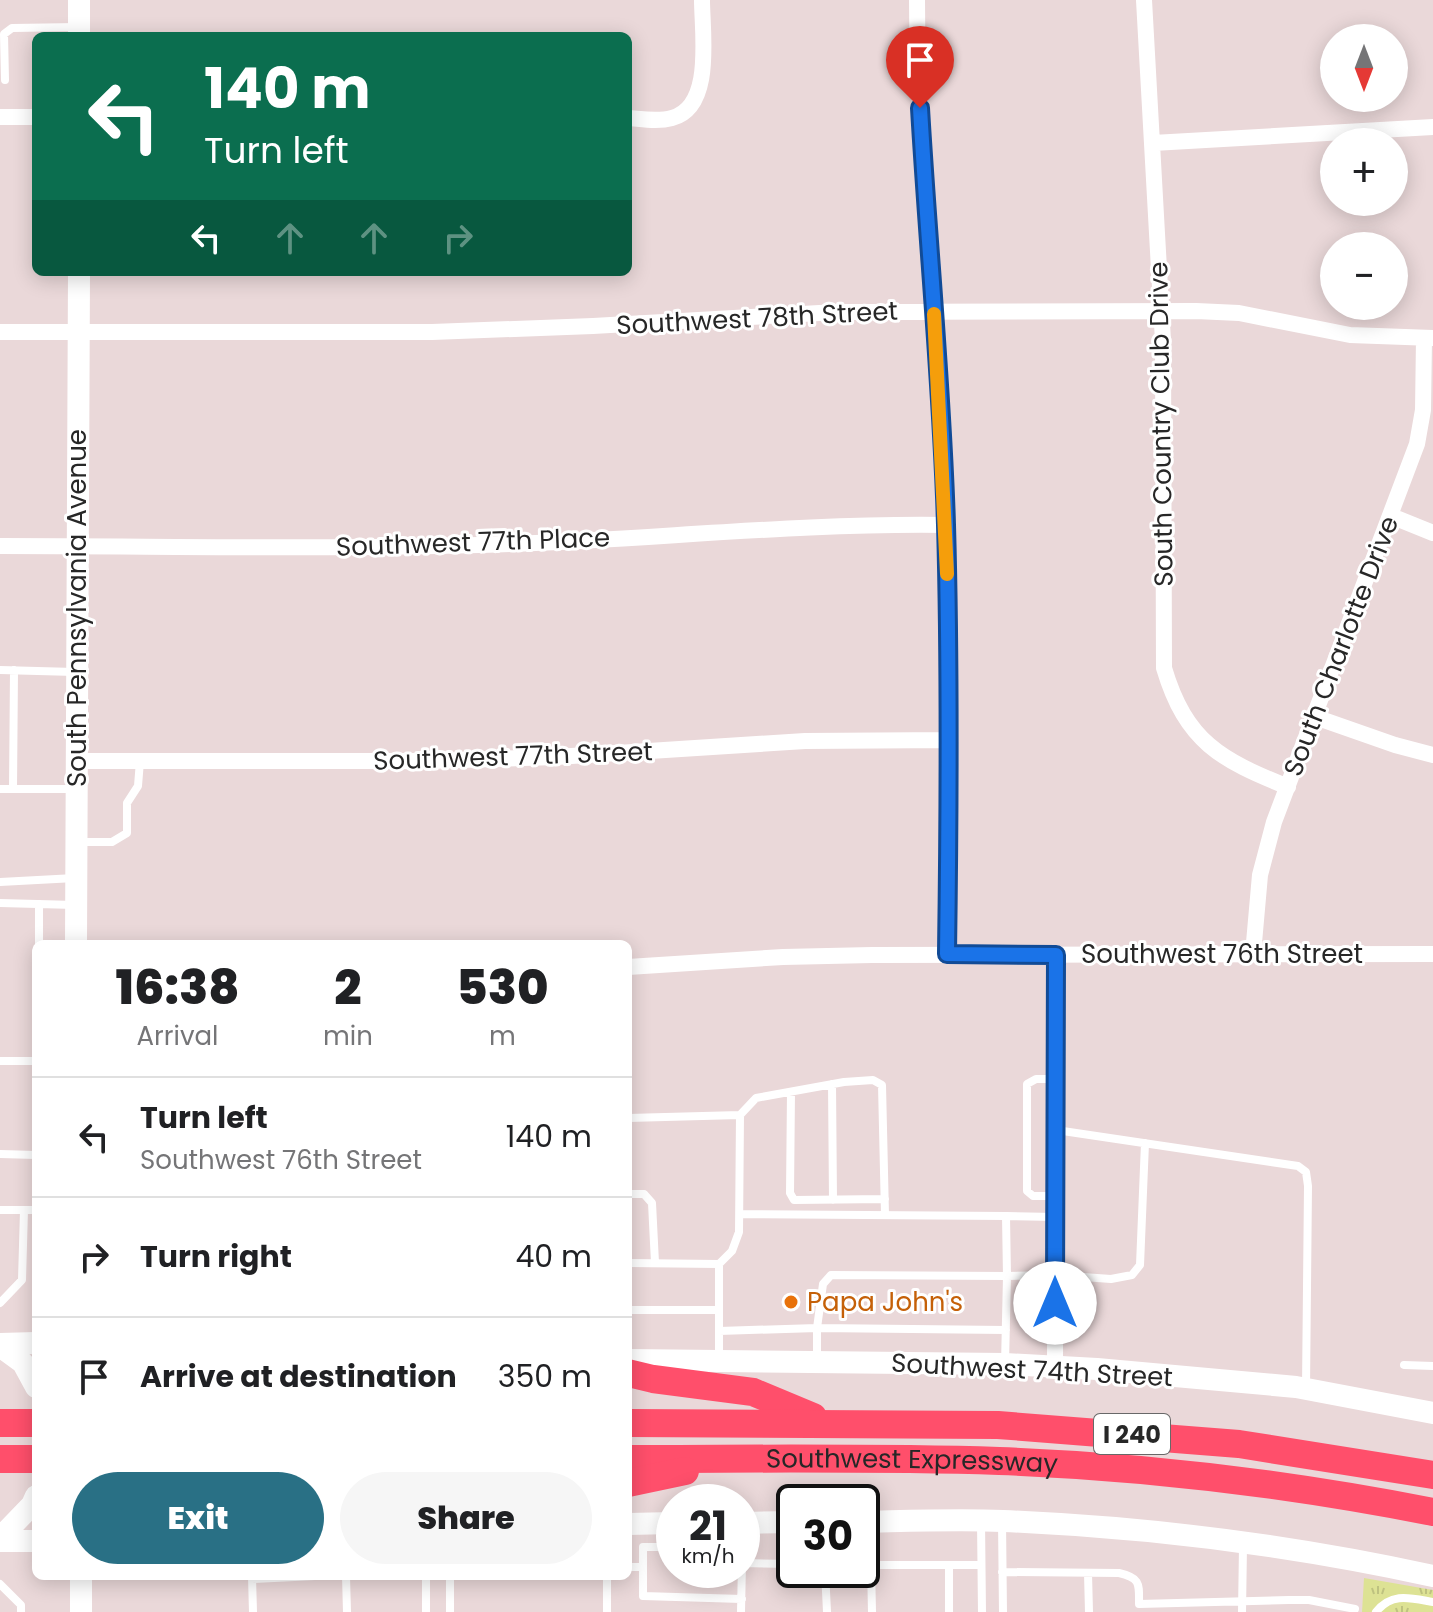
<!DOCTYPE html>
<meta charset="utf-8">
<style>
:root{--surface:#fff;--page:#f6f6f6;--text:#202124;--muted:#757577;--line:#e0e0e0;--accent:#297085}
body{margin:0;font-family:Poppins,sans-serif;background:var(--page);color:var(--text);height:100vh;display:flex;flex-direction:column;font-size:30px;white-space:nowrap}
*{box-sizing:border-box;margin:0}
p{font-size:26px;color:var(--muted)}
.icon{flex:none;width:44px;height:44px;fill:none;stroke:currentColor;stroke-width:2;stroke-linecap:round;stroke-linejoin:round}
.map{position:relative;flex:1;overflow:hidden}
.side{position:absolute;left:32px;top:940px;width:600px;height:640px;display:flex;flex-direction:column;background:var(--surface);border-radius:12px;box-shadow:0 4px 20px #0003}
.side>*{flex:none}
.top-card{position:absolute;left:32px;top:32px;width:600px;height:244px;border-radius:12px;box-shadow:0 4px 20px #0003;background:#0b6e4f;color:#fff;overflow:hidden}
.needle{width:52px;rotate:180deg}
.buttons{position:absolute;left:1320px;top:24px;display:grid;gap:16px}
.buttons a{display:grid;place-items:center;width:88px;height:88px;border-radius:50%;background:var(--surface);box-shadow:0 4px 20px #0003;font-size:40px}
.speed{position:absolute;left:656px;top:1484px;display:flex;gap:16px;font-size:40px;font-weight:700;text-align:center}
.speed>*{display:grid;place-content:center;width:104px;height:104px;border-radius:50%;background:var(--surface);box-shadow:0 4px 20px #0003;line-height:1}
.speed small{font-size:20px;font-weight:400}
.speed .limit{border:4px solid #111;border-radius:12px;background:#fff;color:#111}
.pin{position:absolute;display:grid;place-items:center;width:68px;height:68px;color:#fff;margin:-82px -34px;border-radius:50% 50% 50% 0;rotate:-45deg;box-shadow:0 0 8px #0007}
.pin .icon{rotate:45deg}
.me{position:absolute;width:88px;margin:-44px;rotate:0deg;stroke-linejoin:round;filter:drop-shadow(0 0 6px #0008)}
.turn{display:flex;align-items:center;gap:28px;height:168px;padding:0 40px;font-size:36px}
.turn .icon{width:104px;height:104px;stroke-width:2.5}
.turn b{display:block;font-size:56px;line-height:68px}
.lanes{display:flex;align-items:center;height:76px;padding:0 40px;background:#0003;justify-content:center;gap:40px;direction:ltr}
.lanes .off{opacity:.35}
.eta{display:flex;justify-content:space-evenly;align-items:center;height:136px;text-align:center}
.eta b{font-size:48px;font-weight:800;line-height:56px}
.primary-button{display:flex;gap:16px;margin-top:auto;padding:16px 40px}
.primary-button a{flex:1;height:92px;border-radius:48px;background:var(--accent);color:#fff;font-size:32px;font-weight:800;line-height:92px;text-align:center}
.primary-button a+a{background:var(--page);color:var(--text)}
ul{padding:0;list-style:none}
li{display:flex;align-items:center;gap:24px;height:120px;padding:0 40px;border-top:2px solid var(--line)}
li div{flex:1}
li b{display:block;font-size:30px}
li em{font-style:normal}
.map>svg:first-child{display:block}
.grass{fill:url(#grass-tufts)}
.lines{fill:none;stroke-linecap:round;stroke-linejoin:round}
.service{stroke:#fff;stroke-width:8}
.minor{stroke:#fff;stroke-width:16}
.secondary{stroke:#fff;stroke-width:22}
.motorway{stroke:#ff4f6b;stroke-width:28}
.route-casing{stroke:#114b97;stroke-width:20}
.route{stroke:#1a73e8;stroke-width:14}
.slow{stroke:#f59e0b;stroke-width:14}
.food-dot{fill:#e8710a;stroke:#fff;stroke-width:3}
.labels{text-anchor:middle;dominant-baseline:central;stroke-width:6;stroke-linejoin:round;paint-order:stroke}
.shield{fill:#fff;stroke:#686868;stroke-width:2}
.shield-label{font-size:24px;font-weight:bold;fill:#272727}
.street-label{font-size:26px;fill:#272727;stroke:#fff}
.food-label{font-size:26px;fill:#c56008;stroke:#fff;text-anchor:start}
</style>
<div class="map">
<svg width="1433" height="1612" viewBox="0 0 1433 1612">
<defs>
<pattern id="grass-tufts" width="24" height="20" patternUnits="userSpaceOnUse" patternTransform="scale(2)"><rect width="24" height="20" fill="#dde294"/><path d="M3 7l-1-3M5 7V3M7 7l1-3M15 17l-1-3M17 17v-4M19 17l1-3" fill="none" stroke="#bec280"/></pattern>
</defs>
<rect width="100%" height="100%" fill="#ead8d9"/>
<path class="grass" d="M1364,1578L1433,1590V1612H1362Z"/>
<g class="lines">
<path class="service" d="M5,80L4,34L12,28L79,27
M0,670L75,672
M0,789H75
M13,789L14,670
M78,842H112L127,833V803L138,786L140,761
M0,882L75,878
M0,903L75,905
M39,904V944
M0,1061H36
M832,1084L833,1200
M791,1092L790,1193L794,1200L885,1199
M740,1115L756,1098L844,1082L873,1080L882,1085L885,1215
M628,1118L740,1115L739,1232L732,1251L719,1264
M1056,1130L1298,1166L1306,1172L1308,1186L1306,1388
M0,1154L36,1155
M628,1194H644L652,1203L655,1263
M1055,1196H1033L1027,1191V1084L1036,1079H1055
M0,1210H24
M741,1214L1006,1216
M628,1263L719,1264V1331
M0,1303L22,1280L24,1210H36
M628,1310H719
M817,1358V1328L1006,1330
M719,1360V1331L817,1328L823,1284L831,1275L1007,1276L1006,1216L1055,1217
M1005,1364L1007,1276L1055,1275L1111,1279L1132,1275L1140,1265L1145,1143
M1404,1365L1433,1366
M981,1521L982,1612
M1002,1521L1003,1612
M674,1547H643V1596L742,1599
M862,1565H981
M871,1565L872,1612
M949,1566V1612
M628,1567H642
M825,1570L827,1612
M1002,1572L1119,1573C1141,1578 1139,1584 1139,1604L1289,1600H1309L1355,1609
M1088,1573L1089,1612
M346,1576L347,1612
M426,1576V1612
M450,1576V1612
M607,1576V1612
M252,1577L253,1612
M252,1579L315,1576
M0,1584L21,1605V1612
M741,1612L742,1563L794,1564
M1242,1612L1243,1546
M1376,1612C1392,1592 1410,1598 1433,1602"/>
<path class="minor" d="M917,0C917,125 932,249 938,374C948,567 951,761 947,954
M1144,0L1163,341L1164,668C1186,742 1221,760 1288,787
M0,117H36
M628,118C642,119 658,122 672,118C714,107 702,33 702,0
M1153,143L1433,127
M0,332H432L593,326L837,312L1196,311L1239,313L1350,335L1433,338
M1391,516L1433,533
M0,546C170,546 340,550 510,544C655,539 800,523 946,525
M1315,717L1395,745L1433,755
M76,761H428L556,757L805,741L949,740
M1253,954L1260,875L1274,822L1417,444L1423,410L1424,338
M628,967L783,957L872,955L1433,954
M1055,1366L1056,955"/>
<path class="secondary" d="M79,36V0
M76,944L79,272
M0,1344L36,1343
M0,1346L23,1363L36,1387
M628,1360L1005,1364L1097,1369L1296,1387L1433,1413
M862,1522C909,1521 956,1519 1003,1521C1148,1527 1291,1545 1433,1576
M742,1523L794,1522
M628,1524L674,1523
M0,1538L32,1505L36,1496
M0,1541H36
M81,1576V1612"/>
<g class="motorway">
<path d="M628,1373L653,1379L753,1392L813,1417"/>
<path d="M0,1423H36"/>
<path d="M628,1423L998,1425L1239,1444L1433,1475"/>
<path d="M0,1459H36"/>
<path id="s1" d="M628,1459C751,1459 875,1457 999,1461C1145,1466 1290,1484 1433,1512"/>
<path d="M628,1483L685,1471"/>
</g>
</g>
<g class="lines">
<defs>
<path id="route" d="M920,108C928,247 942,386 946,525C950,668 949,811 947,954L1056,955L1055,1303"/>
</defs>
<use href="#route" class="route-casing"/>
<use href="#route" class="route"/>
<path class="slow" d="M934,314L947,574"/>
</g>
<circle class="food-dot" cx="791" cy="1302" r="8"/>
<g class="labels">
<rect class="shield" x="1094" y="1414" width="76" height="40" rx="6"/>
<g class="shield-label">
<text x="1132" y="1434">I 240</text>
</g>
<g class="street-label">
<text transform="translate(757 318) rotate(-3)">Southwest 78th Street</text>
<text transform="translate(1161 424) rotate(-91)">South Country Club Drive</text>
<text transform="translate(473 542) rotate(-2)">Southwest 77th Place</text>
<text transform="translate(77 608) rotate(-90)">South Pennsylvania Avenue</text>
<text transform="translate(1341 646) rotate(-69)">South Charlotte Drive</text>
<text transform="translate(513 756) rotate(-2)">Southwest 77th Street</text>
<text x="1222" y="954">Southwest 76th Street</text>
<text transform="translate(1032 1370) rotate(3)">Southwest 74th Street</text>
<text stroke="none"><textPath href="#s1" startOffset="284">Southwest Expressway</textPath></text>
</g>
<g class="food-label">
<text x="807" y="1302">Papa John's</text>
</g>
</g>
</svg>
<div class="buttons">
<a><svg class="needle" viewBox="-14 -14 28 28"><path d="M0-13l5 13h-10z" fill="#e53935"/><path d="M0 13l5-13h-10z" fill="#757577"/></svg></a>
<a>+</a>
<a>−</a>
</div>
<div class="speed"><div>21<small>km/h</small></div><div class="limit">30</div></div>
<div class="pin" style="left:920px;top:108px;background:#d93025"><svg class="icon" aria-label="arrive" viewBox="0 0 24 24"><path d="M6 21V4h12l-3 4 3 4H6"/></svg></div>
<svg class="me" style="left:1055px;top:1303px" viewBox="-20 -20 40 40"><circle r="19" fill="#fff"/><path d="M0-13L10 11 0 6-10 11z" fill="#1a73e8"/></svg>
<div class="top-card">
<div class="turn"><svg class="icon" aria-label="left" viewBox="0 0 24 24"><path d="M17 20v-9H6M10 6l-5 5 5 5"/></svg><div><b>140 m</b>Turn left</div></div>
<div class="lanes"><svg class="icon" aria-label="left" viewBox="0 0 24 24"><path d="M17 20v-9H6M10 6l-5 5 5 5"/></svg><svg class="icon off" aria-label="ahead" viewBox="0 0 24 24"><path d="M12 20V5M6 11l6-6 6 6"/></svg><svg class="icon off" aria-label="ahead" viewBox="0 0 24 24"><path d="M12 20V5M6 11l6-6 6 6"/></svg><svg class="icon off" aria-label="right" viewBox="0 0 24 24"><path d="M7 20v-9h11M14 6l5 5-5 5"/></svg></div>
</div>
<section class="side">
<div class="eta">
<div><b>16:38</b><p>Arrival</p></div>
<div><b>2</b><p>min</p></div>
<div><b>530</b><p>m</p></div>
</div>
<ul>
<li><svg class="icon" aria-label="left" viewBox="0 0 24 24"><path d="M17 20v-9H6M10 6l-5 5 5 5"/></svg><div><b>Turn left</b><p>Southwest 76th Street</p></div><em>140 m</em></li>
<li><svg class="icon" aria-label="right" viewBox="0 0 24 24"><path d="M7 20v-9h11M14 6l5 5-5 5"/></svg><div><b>Turn right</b></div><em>40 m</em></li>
<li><svg class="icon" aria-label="arrive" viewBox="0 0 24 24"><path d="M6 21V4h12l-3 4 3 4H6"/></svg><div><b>Arrive at destination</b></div><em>350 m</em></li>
</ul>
<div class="primary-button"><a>Exit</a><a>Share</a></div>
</section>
</div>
